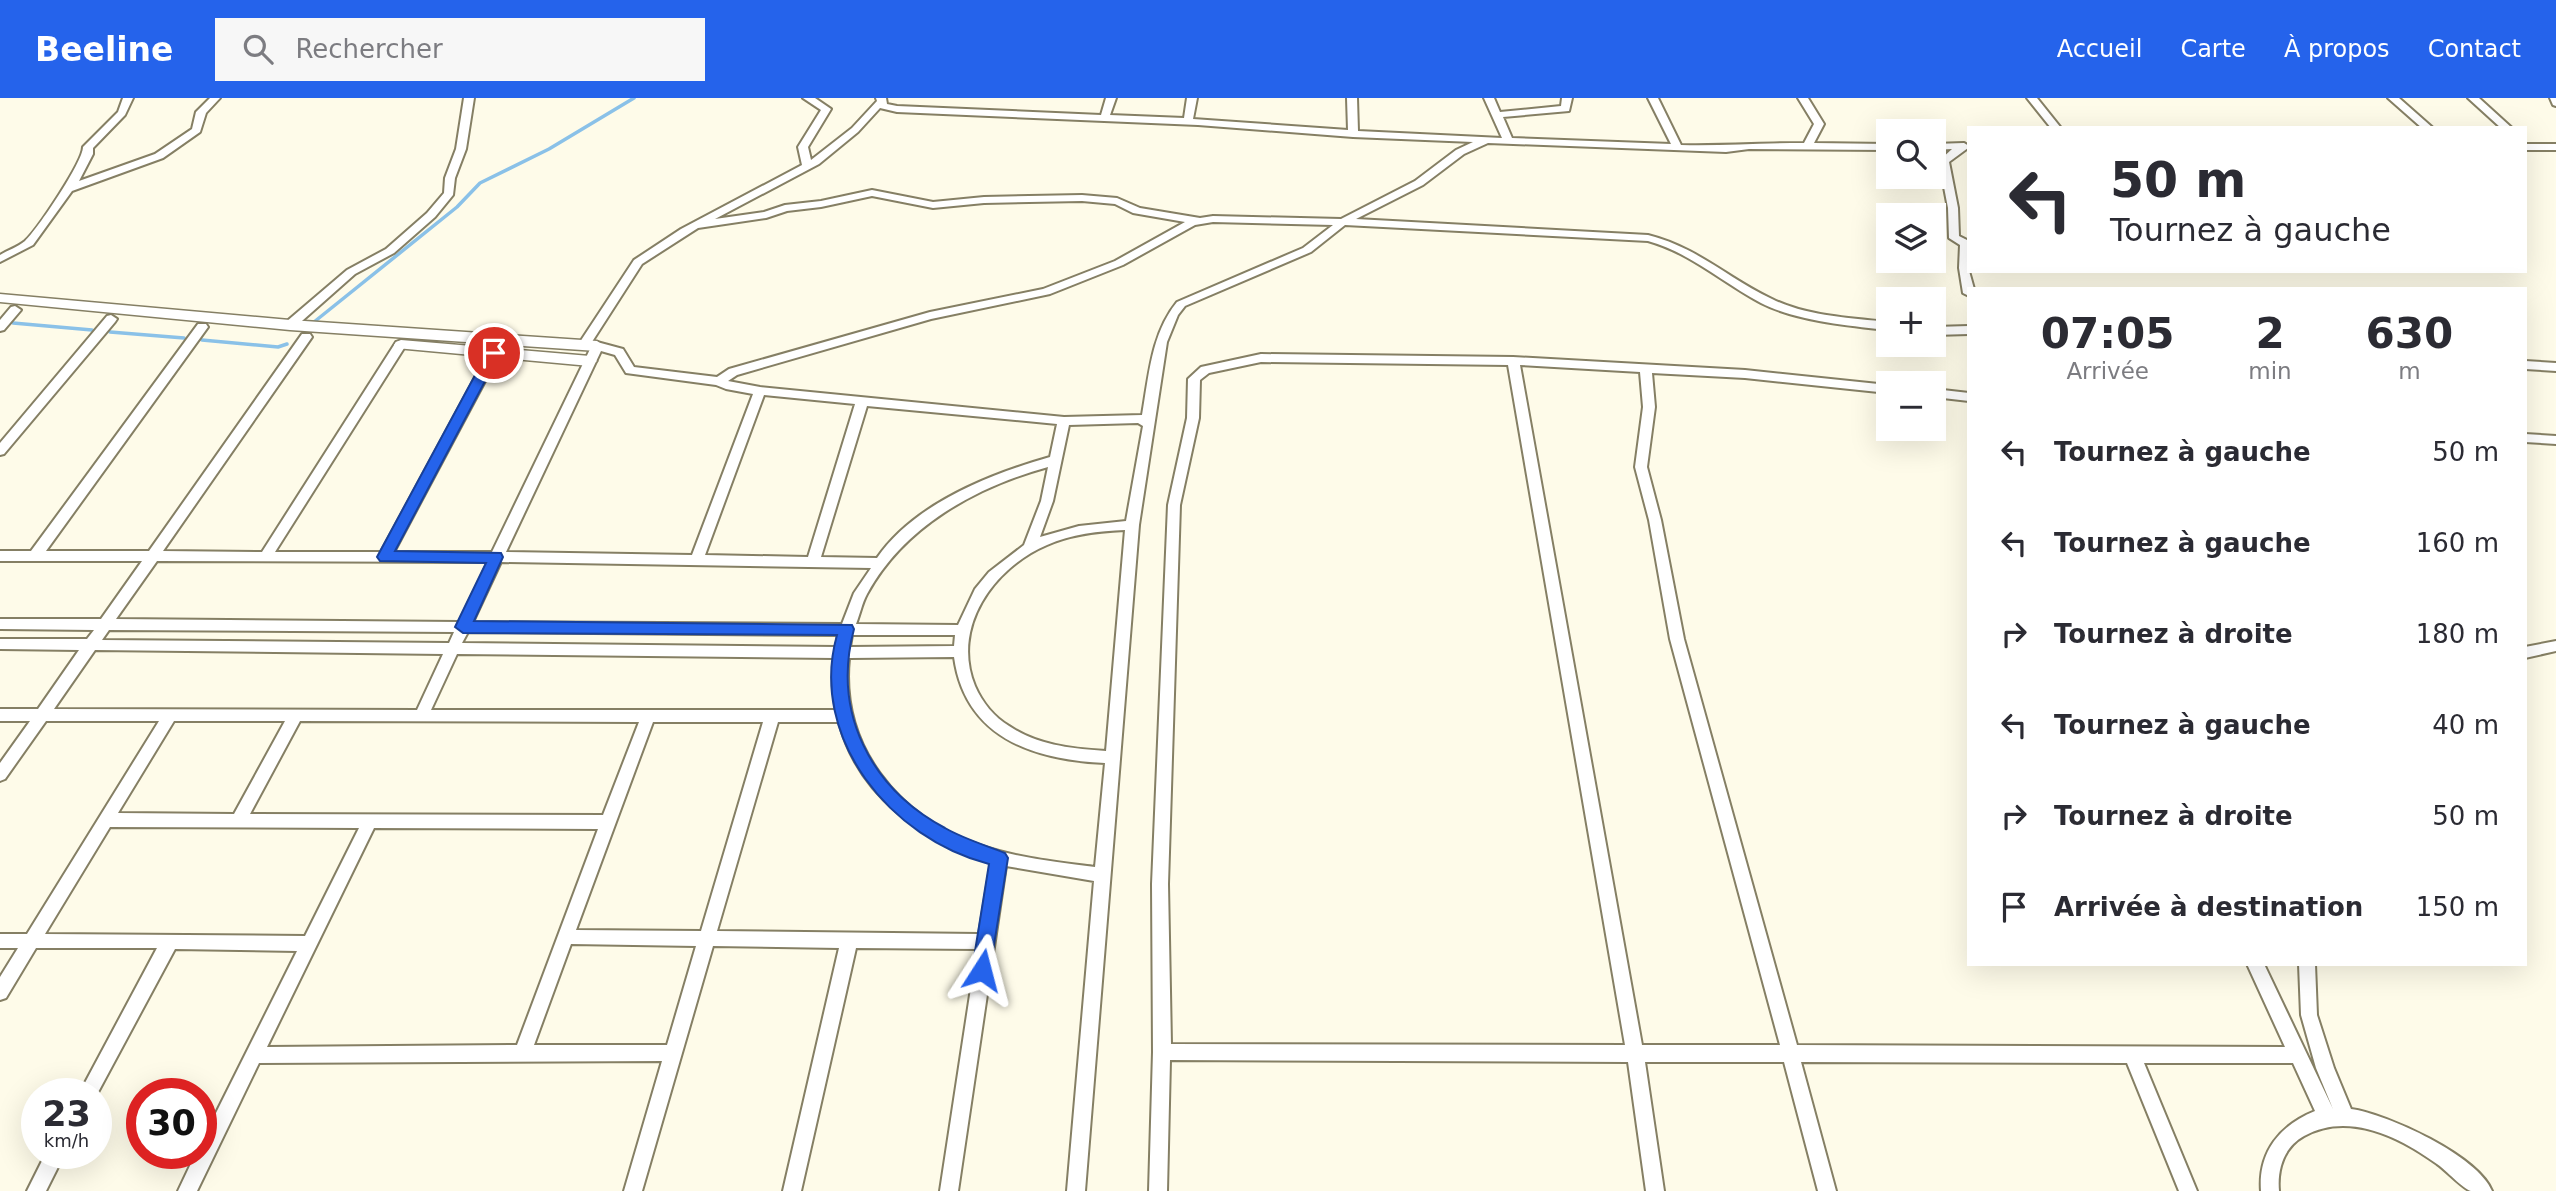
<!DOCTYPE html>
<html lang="fr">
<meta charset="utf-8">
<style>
:root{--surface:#fff;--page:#f7f7f7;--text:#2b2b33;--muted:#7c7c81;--accent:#2563eb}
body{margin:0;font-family:"DejaVu Sans",sans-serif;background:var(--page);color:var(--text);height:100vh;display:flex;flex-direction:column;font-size:26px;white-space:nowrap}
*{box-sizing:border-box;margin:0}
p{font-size:23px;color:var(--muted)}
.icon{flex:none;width:38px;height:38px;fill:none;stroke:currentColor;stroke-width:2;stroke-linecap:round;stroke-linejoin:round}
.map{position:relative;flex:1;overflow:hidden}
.details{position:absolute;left:1967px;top:189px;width:560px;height:679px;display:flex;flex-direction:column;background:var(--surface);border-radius:0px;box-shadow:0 7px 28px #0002}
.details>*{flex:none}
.hud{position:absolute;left:1967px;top:28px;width:560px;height:147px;border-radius:0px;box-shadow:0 7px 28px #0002;background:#fff;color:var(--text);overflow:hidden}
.buttons{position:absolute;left:1876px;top:21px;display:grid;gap:14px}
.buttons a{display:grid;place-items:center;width:70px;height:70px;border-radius:0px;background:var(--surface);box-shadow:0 7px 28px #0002;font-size:35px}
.speed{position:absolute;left:21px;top:980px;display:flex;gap:14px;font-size:35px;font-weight:700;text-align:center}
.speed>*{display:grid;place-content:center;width:91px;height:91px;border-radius:50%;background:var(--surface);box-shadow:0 7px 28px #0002;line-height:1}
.speed small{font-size:18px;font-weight:400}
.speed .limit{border:10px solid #d22;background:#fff;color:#111}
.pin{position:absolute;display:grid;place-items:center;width:60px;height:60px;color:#fff;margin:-30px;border:4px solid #fff;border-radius:50%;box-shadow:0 2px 7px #0007}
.me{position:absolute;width:77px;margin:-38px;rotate:9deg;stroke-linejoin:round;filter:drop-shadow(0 0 5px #0008)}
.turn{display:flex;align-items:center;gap:24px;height:147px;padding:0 28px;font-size:32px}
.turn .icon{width:91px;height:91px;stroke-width:2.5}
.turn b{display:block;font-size:49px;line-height:60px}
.eta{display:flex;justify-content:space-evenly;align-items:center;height:119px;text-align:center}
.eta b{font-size:42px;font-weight:800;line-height:49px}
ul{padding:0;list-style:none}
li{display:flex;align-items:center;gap:21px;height:91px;padding:0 28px}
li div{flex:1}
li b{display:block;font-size:26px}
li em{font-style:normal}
header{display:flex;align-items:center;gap:42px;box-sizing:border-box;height:98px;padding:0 35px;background:var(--accent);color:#fff}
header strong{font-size:33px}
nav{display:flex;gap:38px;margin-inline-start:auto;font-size:24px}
.search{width:490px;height:63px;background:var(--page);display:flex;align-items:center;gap:18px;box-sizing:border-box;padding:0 24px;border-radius:0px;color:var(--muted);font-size:26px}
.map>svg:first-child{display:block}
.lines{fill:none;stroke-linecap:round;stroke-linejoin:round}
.stream{stroke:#8ac1e8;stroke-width:3.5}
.minor-casing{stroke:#857f64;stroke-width:4}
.tertiary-casing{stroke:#857f64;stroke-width:3}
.minor{fill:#fff;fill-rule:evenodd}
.tertiary{fill:#fff;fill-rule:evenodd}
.route{fill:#2563eb;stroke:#184099;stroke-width:2}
</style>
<header>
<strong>Beeline</strong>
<div class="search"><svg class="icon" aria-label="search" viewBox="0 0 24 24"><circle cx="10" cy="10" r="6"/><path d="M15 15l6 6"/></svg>Rechercher</div>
<nav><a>Accueil</a><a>Carte</a><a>À propos</a><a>Contact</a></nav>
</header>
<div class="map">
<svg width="2556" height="1093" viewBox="0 0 2556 1093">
<rect width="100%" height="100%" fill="#fefbe9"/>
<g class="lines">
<path class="stream" d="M314,224L457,109L480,85L549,51L634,0
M13,225L92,232
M110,234L184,240
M202,242L278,249L287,246"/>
<defs>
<path id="minor" d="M123,0H133L125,17L93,50V56L79,83L155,56L192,31L196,14L210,0H220L206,15L200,34L163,60L72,93L33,147L0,164V157C8,152 18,149 25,143C37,132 83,64 83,49L118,14Z
M464,0H474L466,51L455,80L453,97L435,119L394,155L355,176L294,230H286V224L347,172L386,151L427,115L444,95L445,80L456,51Z
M803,0H815L831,11L808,49L811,62L852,30L877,3L876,0H886L887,6L897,8L1101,17L1106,0H1116L1110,17L1184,20L1187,0H1197L1193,21L1348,32L1347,0H1357L1358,33L1502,40L1484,0H1494L1500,14L1561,8L1562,0H1572L1569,13L1503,19L1512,40L1671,46L1648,0H1658L1681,47C1722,48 1763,45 1804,45L1814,26L1798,0H1808L1824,26L1814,45L1888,46V52L1749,51L1726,54L1488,45L1464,56L1423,87L1356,121L1648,137C1699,150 1727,180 1772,201C1806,218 1850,220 1888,224V232C1850,228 1796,223 1761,205C1723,185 1691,155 1648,143L1345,127L1311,154L1185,208L1178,217L1167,244L1139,427L1085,1093H1067L1094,783L1006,768L958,1093H940L977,851L856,850L801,1093H783L839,850L713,848L642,1093H624L662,963L259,965L197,1093H178L196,1055H201V1045L297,853L175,851L96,998V996H79L157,850H36L6,900L0,902V879L18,850H0V836H27L159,623H46L5,681L0,683V665L30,623H0V611H38L79,552L0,551V541H87L94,532L0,531V521H101L142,463H0V453H31L198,226H206L208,229L46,453H149L302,236H310L312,239L163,453L262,454L396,244L400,243L406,247L275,454H381L490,252L494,251L500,255L394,454H492L593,245L597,244L623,251L634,269L717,279L729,271L930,214L1043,191L1115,163L1185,124L1133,115L1115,106L1082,103L984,105L933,110L872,98L821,109L787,113L766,120L698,130L642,166L588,250H580L578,247L634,162L681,131L802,67L798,49L821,12ZM880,10L897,14L1198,27L1353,39L1473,44L1456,52L1415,83L1341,121L1213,118L1200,120L1140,110L1117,100L1082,97L984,99L933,104L872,92L821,103L785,107L764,114L715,121L819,66L858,34ZM1213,124L1333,127L1303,150L1177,204C1151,236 1149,278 1142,317L1064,319L760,289L728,283L737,277L931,221L1050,196L1123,167L1195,127ZM601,253L615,257L626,275L716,287L726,291L753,296L692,457L506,454ZM764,297L855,306L808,459L705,457ZM867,308L1057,326L1050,359C990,376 914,406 877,460L821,459ZM1138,325L1143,328L1126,423L1079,428L1040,439L1053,403L1069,327ZM1048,369L1041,403L1024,447L989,474L975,491L958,527L856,526C860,516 862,505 867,496C904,428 976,389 1048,369ZM1125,432L1106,653C1072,651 1037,647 1009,628C994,619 982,604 975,588C951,530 993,470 1047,447C1071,436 1099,433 1125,432ZM157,463L488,464L459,524L116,521ZM501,464L871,470L854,495L842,526L473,524ZM109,532L454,534L449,545L102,542ZM468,534L838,537L836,549L462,545ZM852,537H955L954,548L850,549ZM95,552L443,556L417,612L54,611ZM457,556L835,560L833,583L837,612H431ZM954,559C965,639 1032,662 1105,665L1095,769C1056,764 1017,760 979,747C898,719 840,648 849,560ZM174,623H285L234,716L118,715ZM300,623L639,624L603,717L250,716ZM653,624H763L701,833L576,832ZM778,624H839C858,697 922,743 991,764L979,836L717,833ZM110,729L359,730L305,838L45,836ZM374,730L598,731L517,947L267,949ZM571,846L696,848L667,947H534Z
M2027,0H2037L2061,30H2051Z
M2388,0H2399L2433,30H2422Z
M2468,0H2479L2512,30H2501Z
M2550,0H2556V8L2553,7Z
M1964,45L1969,48L1968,50L1949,64L1958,110L1959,138L1969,143V173L1974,191H1969V198L1963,195L1959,170L1960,147L1949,140L1948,110L1939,63L1952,51L1934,52V46Z
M2525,46H2556V52H2525Z
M15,208L21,212L4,232L0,233V222L11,209Z
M111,217L117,221L115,224L4,356L0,357V345L107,218Z
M1969,228V236L1934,237V229Z
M1261,256L1513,259L1745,272L1888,287V295L1745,280L1652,275L1655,309L1647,369L1661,422L1684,541L1797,947L2285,949L2247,866H2264L2333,1011L2316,970L2301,917L2299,866H2315L2317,917L2334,970L2351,1011C2388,1016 2478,1058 2492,1093C2486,1093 2477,1093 2471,1093C2463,1091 2446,1072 2437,1066C2400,1039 2348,1013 2304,1038C2284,1049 2277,1071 2279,1093H2261C2258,1054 2280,1027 2315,1013L2293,965H2144L2197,1093H2179L2127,965L1801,964L1836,1093H1818L1784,964H1645L1664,1093H1646L1628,964L1170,962L1167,1093H1149L1153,954L1152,786L1168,407L1187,320L1188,281L1201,269ZM1261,264L1508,267L1625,947L1171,946L1168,786L1180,407L1199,320L1200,282L1209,275ZM1520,267L1640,274L1643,309L1635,369L1649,422L1670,541L1780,947H1642Z
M2525,263L2556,265V273L2525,271Z
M1934,291L1969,295V303L1934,299Z
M2525,336L2556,338V346L2525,344Z
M2556,543V553L2525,560V549Z
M46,1055H65L46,1093H27Z"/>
<path id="tertiary" d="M0,196L290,222L597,243L604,248L597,253L290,232L0,204Z
M401,242L590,258L597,263L590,268L396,250L394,247L396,244Z"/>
</defs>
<use href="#minor" class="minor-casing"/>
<use href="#tertiary" class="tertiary-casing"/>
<use href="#minor" class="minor"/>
<use href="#tertiary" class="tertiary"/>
</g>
<path class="route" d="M494,251L500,255L395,453L501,455L503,459L474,523L852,527L854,531C832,614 870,690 945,730C964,741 985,747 1005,755L1008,760L989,878L982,881L975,878L972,872L989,766C891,741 808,640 837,537L463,535L455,529L486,465L380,463L377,459L487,255Z"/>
</svg>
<div class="buttons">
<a><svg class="icon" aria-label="search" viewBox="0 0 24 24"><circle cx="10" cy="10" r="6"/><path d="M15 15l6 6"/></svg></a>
<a><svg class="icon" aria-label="layers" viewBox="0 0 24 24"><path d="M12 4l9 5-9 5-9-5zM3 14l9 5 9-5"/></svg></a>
<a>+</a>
<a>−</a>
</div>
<div class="speed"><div>23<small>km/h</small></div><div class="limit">30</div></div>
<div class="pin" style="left:494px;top:255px;background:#d93025"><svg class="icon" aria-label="arrive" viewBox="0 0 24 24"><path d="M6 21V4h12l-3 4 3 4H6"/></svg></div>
<svg class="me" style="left:982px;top:872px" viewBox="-20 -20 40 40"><path d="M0-17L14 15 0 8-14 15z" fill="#2563eb" stroke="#fff" stroke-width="4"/></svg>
<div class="hud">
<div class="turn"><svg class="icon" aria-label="left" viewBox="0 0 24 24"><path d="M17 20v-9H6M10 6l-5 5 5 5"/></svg><div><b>50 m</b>Tournez à gauche</div></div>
</div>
<section class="details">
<div class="eta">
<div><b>07:05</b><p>Arrivée</p></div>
<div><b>2</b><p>min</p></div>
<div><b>630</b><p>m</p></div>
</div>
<ul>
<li><svg class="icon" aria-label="left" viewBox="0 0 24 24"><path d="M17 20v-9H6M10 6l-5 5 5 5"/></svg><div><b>Tournez à gauche</b></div><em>50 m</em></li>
<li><svg class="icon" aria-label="left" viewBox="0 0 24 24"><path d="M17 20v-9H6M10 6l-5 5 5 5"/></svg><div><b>Tournez à gauche</b></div><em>160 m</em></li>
<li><svg class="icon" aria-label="right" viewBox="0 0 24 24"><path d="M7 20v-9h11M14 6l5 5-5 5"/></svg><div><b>Tournez à droite</b></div><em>180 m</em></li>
<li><svg class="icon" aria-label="left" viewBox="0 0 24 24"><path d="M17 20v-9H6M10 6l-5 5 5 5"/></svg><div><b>Tournez à gauche</b></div><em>40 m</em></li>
<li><svg class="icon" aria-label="right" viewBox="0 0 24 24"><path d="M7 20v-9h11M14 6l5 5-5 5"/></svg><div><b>Tournez à droite</b></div><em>50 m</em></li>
<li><svg class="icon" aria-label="arrive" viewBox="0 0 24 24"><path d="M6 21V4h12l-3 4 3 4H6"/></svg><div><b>Arrivée à destination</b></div><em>150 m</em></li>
</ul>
</section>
</div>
